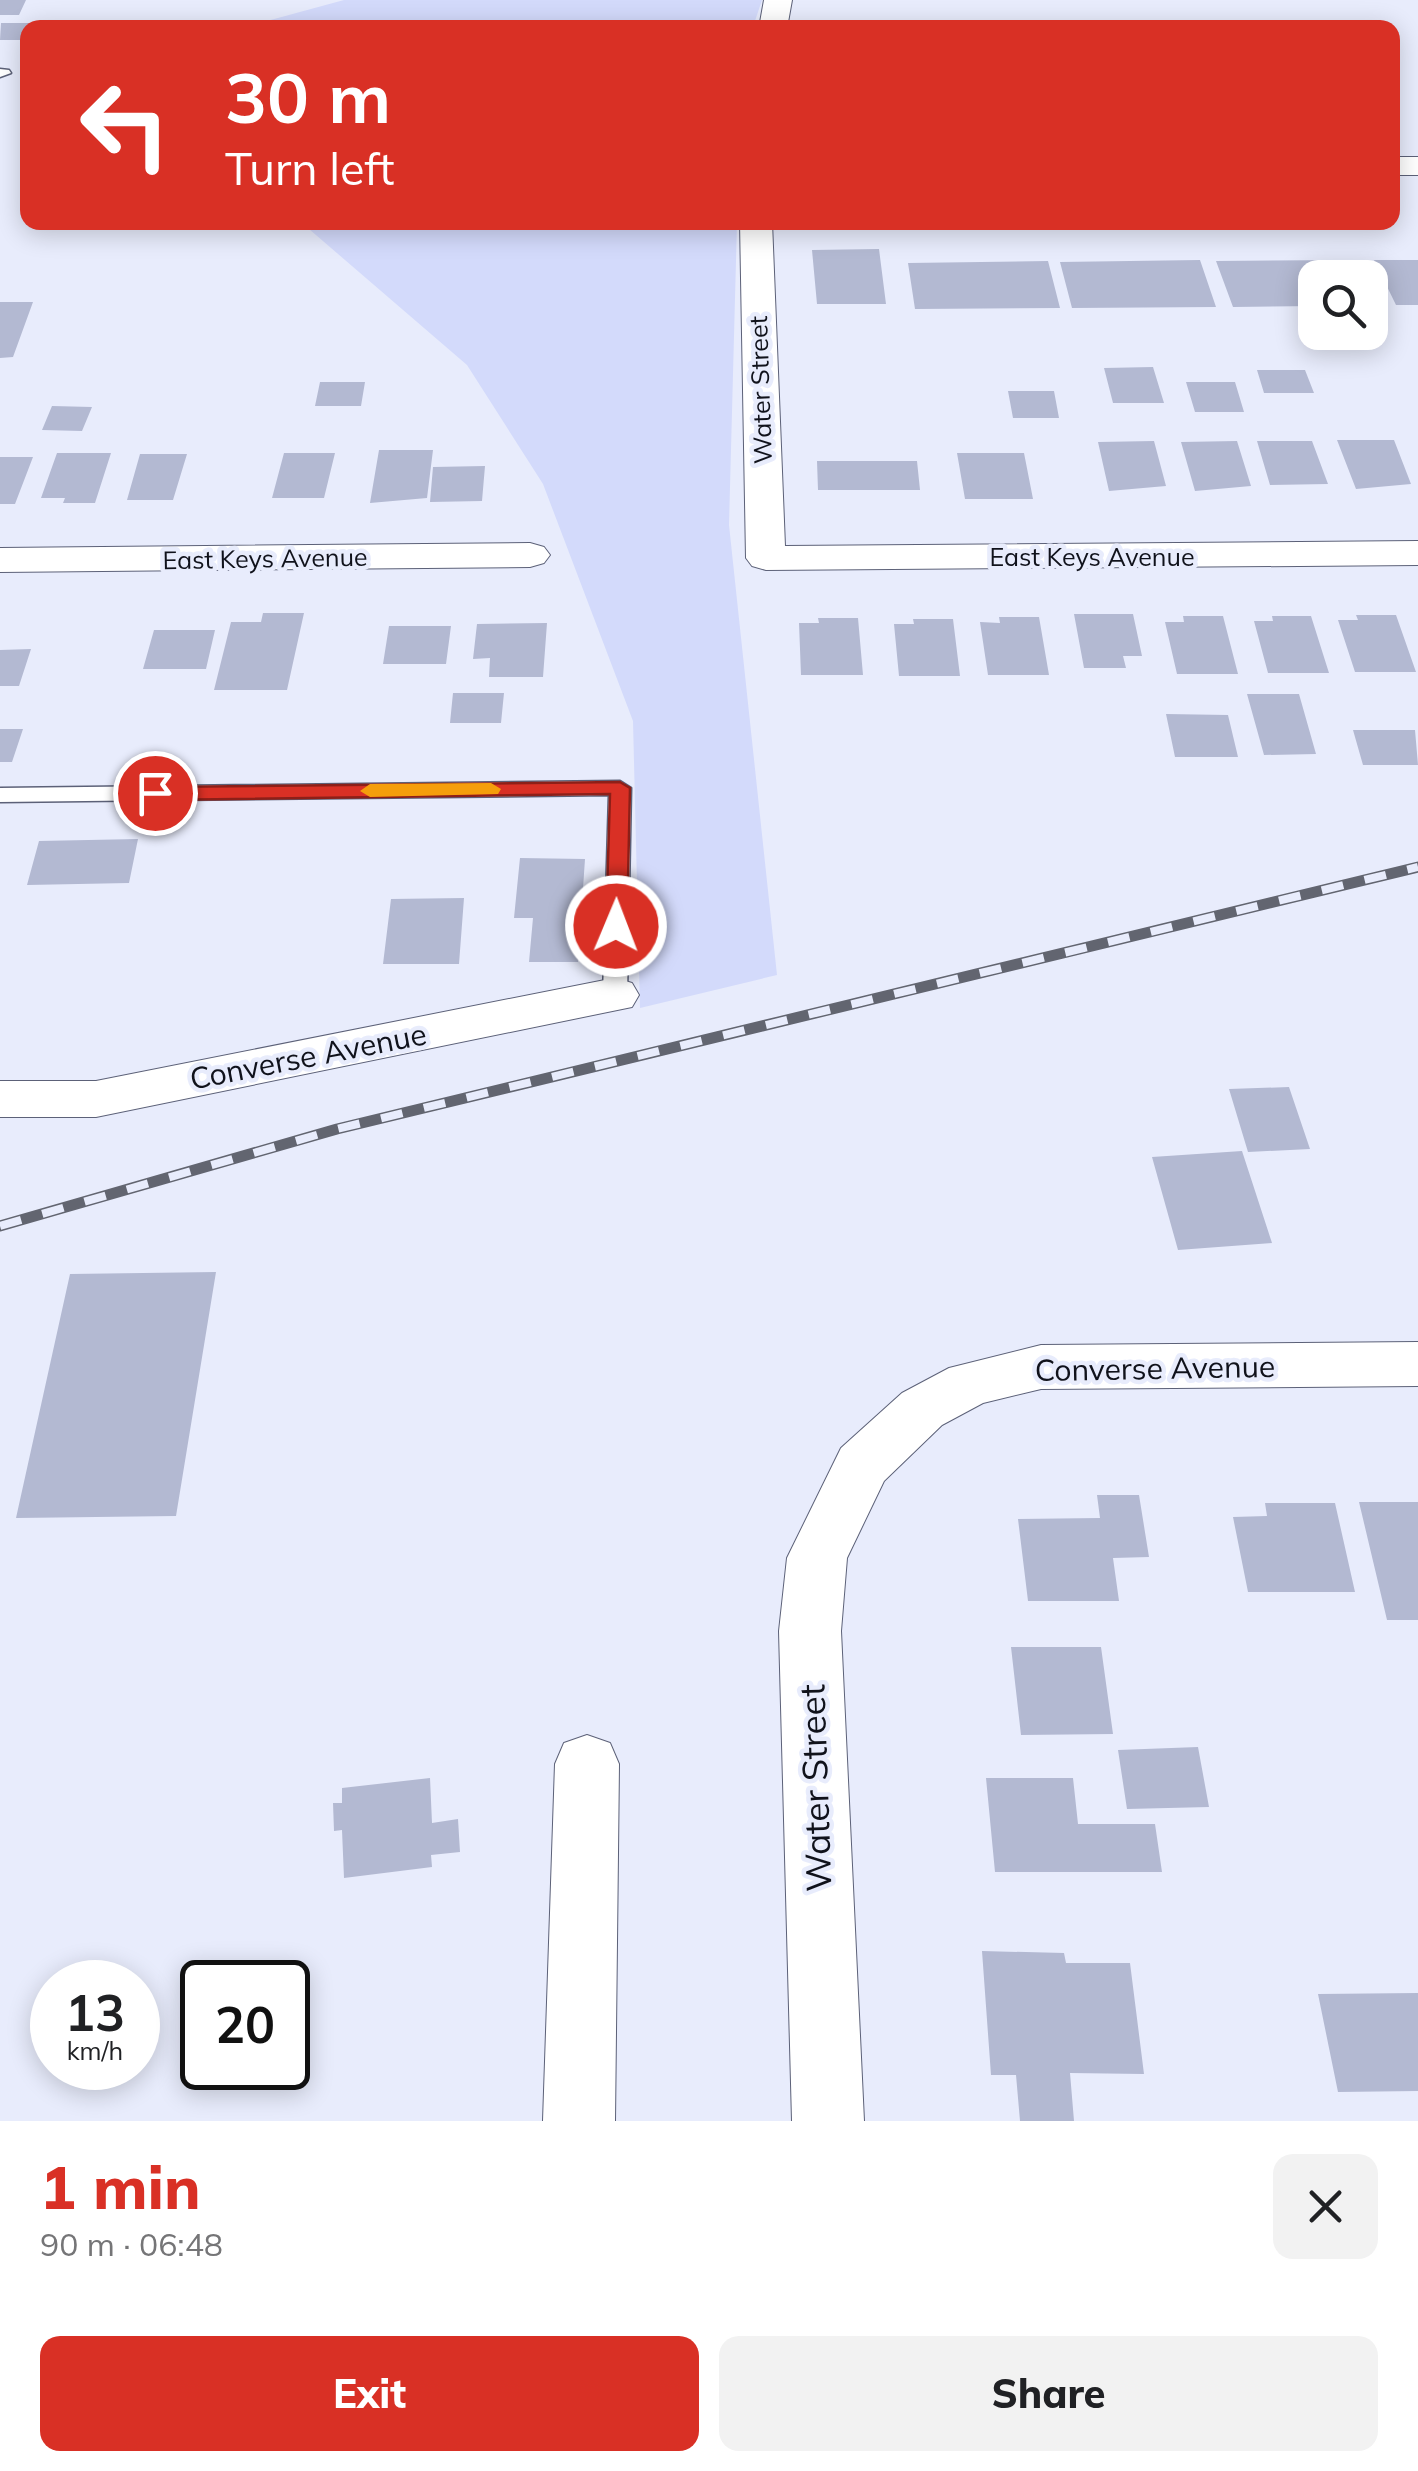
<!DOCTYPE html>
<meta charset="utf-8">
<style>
:root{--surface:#fff;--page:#f2f2f2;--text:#202124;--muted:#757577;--accent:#d93025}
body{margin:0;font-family:Mulish,sans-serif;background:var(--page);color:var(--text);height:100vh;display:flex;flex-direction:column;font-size:38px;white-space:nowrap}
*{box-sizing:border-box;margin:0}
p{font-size:32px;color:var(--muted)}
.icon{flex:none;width:55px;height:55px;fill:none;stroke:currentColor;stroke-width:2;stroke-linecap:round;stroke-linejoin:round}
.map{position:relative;height:2121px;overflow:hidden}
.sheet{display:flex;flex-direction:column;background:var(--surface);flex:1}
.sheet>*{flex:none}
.banner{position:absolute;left:20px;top:20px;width:1380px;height:210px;border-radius:20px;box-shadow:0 5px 25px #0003;background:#d93025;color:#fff;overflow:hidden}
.buttons{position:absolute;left:1298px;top:260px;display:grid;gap:20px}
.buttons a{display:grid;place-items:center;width:90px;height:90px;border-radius:20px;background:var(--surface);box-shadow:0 5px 25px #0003;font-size:50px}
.speed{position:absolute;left:30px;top:1960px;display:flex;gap:20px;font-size:50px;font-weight:700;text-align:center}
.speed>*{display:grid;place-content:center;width:130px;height:130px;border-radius:50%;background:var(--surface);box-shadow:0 5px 25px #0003;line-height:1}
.speed small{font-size:25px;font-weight:400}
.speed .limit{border:5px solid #111;border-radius:15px;background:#fff;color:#111}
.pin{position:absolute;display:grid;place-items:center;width:85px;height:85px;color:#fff;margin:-42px;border:5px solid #fff;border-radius:50%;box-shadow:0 2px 10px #0007}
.me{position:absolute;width:110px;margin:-55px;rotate:1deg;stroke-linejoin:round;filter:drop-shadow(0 0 8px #0008)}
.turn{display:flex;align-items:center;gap:35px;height:210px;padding:0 40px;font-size:45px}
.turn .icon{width:130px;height:130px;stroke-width:2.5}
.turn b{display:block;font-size:70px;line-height:85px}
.round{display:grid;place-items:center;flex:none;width:105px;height:105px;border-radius:20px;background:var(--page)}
.summary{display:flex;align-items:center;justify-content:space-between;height:170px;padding:0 40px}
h1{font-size:60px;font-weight:800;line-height:75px;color:var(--accent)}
.button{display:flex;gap:20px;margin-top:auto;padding:20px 40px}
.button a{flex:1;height:115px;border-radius:20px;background:var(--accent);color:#fff;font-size:40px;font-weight:800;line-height:115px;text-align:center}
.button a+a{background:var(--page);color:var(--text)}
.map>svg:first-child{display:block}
.green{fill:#d3dafb}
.building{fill:#b3b9d2}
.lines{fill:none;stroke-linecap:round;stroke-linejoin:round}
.service-casing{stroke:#5c6178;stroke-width:3}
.minor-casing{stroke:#5c6178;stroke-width:2}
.service{fill:#fff;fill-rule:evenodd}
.minor{fill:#fff;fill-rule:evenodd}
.rail-casing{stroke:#626570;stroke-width:11}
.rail{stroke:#e8ecfc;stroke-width:8;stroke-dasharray:22;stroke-linecap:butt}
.route{fill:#d93025;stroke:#8d1f18;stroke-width:2.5}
.slow{fill:#f59e0b}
.labels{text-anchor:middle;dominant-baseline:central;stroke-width:9;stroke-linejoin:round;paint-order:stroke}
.far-street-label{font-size:25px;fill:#10121b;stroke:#e8ecfc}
.street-label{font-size:30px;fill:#10121b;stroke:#e8ecfc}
.near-street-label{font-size:35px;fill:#10121b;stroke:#e8ecfc}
</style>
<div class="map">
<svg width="1418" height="2121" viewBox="0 0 1418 2121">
<rect width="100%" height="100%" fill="#e8ecfc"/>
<path class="green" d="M344,0H762L753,27H245Z
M302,223H737L729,525L777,975L640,1008L633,721L543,484L467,365Z"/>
<path class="building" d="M0,0H26L19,15H0Z
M1,23H44L42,28H28V40H0Z
M879,249L886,304H817L812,250Z
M1200,260L1216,307L1072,308L1060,262Z
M1348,260L1356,278H1315V306L1233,307L1216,261Z
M1374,260H1418V305H1396Z
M1048,261L1060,308L915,309L908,263Z
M0,302H33L13,357L0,358Z
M1153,367L1164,403H1113L1104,368Z
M1257,370H1305L1314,393H1264Z
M320,382H365L361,406H315Z
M1186,382H1235L1244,412H1195Z
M1008,391H1054L1059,418H1013Z
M52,406L92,407L82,431L42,430Z
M1337,440H1394L1411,484L1356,489Z
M1154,441L1166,486L1109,491L1098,442Z
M1237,441L1251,486L1195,491L1181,442Z
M1257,441H1312L1328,484L1270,485Z
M379,450H433L427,498L370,503Z
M57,453H111L95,503H63L65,498H41Z
M284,453H335L324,498H272Z
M957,453H1024L1033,499H965Z
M140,454H187L173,500H127Z
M0,457H33L15,504H0Z
M817,461H917L920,490H818Z
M485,466L482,501L430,502L433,467Z
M263,613H304L287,690H214L231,622H261Z
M1074,614H1133L1142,656H1123L1126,668H1084Z
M1356,615H1396L1416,672H1355L1338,620H1358Z
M1183,616H1223L1238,674H1177L1165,622H1184Z
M1272,616H1311L1329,673H1268L1254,621H1273Z
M999,617H1039L1049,675H988L980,622L1000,623Z
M818,618H858L863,675H801L799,623H819Z
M913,619H953L960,676H899L894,624H914Z
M547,623L543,677H489L490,658L473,659L477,624Z
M389,626H451L446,664H383Z
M154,630H215L206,669H143Z
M31,649L19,686H0V650Z
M453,693H504L501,723H450Z
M1247,694H1299L1316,754L1264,755Z
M1166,714L1228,715L1238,757H1175Z
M0,729H23L12,762H0Z
M1353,730H1415L1418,765H1363Z
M138,839L129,883L27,885L39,841Z
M520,858L585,859L578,962H529L533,918H514Z
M464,898L459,964H383L391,899Z
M1289,1087L1310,1149L1248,1152L1229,1089Z
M1242,1151L1272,1243L1178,1250L1152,1157Z
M216,1272L176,1516L16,1518L70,1274Z
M1097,1495H1139L1149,1557L1113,1558L1119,1601H1028L1018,1519L1100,1518Z
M1359,1502H1418V1620H1387Z
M1265,1503H1335L1355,1592H1248L1233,1517L1267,1516Z
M1011,1647H1101L1113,1734L1021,1735Z
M1198,1747L1209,1807L1127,1809L1118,1750Z
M430,1778L432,1823L458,1819L460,1852L431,1855L432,1867L344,1878L342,1830L334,1831L333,1803H342V1788Z
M986,1778H1073L1078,1824H1155L1162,1872H995Z
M982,1951L1064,1953L1066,1963H1130L1144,2074L1070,2073L1074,2121H1020L1016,2075H991Z
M1418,1993V2091L1338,2092L1318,1994Z"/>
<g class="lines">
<defs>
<path id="service" d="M0,69L9,70L11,73L0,77Z
M620,781L631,788L627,995L615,1003L603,995L609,795L0,802V788Z"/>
<path id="minor" d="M764,0H792L787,28H759Z
M1392,157H1418V175H1392Z
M740,222H772L785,546L1418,541V565L766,570L752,566L746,558Z
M530,543L544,547L550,555L544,563L530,567L0,572V548Z
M615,978L632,983L639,995L632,1007L96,1117H0V1081H96Z
M1418,1342V1386L1041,1389L983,1403L942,1425L884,1481L847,1558L841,1631L864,2121H792L779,1631L787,1558L841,1448L902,1393L949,1368L1041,1345Z
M587,1735L610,1743L619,1764L615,2121H543L555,1764L564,1743Z"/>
</defs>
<use href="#service" class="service-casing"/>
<use href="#minor" class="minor-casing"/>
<use href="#service" class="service"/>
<use href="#minor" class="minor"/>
<defs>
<path id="rail" d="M0,1226L337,1129L1418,867"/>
</defs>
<use href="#rail" class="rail-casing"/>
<use href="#rail" class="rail"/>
</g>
<path class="route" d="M620,782L630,788L627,926L616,933L606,926L610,794L155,800L145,793L155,787Z"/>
<path class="slow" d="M491,783L501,789L498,794L370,797L360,791L370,784Z"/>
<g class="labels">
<g class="far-street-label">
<text transform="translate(760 390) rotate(-92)">Water Street</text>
<text x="1092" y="556">East Keys Avenue</text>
<text transform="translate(265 558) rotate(-1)">East Keys Avenue</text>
</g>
<g class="street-label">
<text transform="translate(308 1056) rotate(-11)">Converse Avenue</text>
<text transform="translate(1155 1368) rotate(-1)">Converse Avenue</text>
</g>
<g class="near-street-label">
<text transform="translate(815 1788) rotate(-92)">Water Street</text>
</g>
</g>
</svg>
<div class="buttons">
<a><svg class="icon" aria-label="search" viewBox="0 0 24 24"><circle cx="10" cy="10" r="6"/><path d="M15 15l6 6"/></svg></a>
</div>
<div class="speed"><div>13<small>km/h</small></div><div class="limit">20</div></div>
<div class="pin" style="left:155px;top:793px;background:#d93025"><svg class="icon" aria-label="arrive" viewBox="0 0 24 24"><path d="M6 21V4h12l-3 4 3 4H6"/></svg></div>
<svg class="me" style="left:616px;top:926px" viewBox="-20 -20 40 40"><circle r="17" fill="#d93025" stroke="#fff" stroke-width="3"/><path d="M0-11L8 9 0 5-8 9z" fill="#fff"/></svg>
<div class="banner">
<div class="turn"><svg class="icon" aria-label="left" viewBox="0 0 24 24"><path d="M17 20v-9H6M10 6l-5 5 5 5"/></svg><div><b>30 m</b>Turn left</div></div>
</div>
</div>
<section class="sheet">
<div class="summary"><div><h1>1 min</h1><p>90 m · 06:48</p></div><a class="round"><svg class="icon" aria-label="close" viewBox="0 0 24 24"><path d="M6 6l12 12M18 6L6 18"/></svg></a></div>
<div class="button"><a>Exit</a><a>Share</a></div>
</section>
